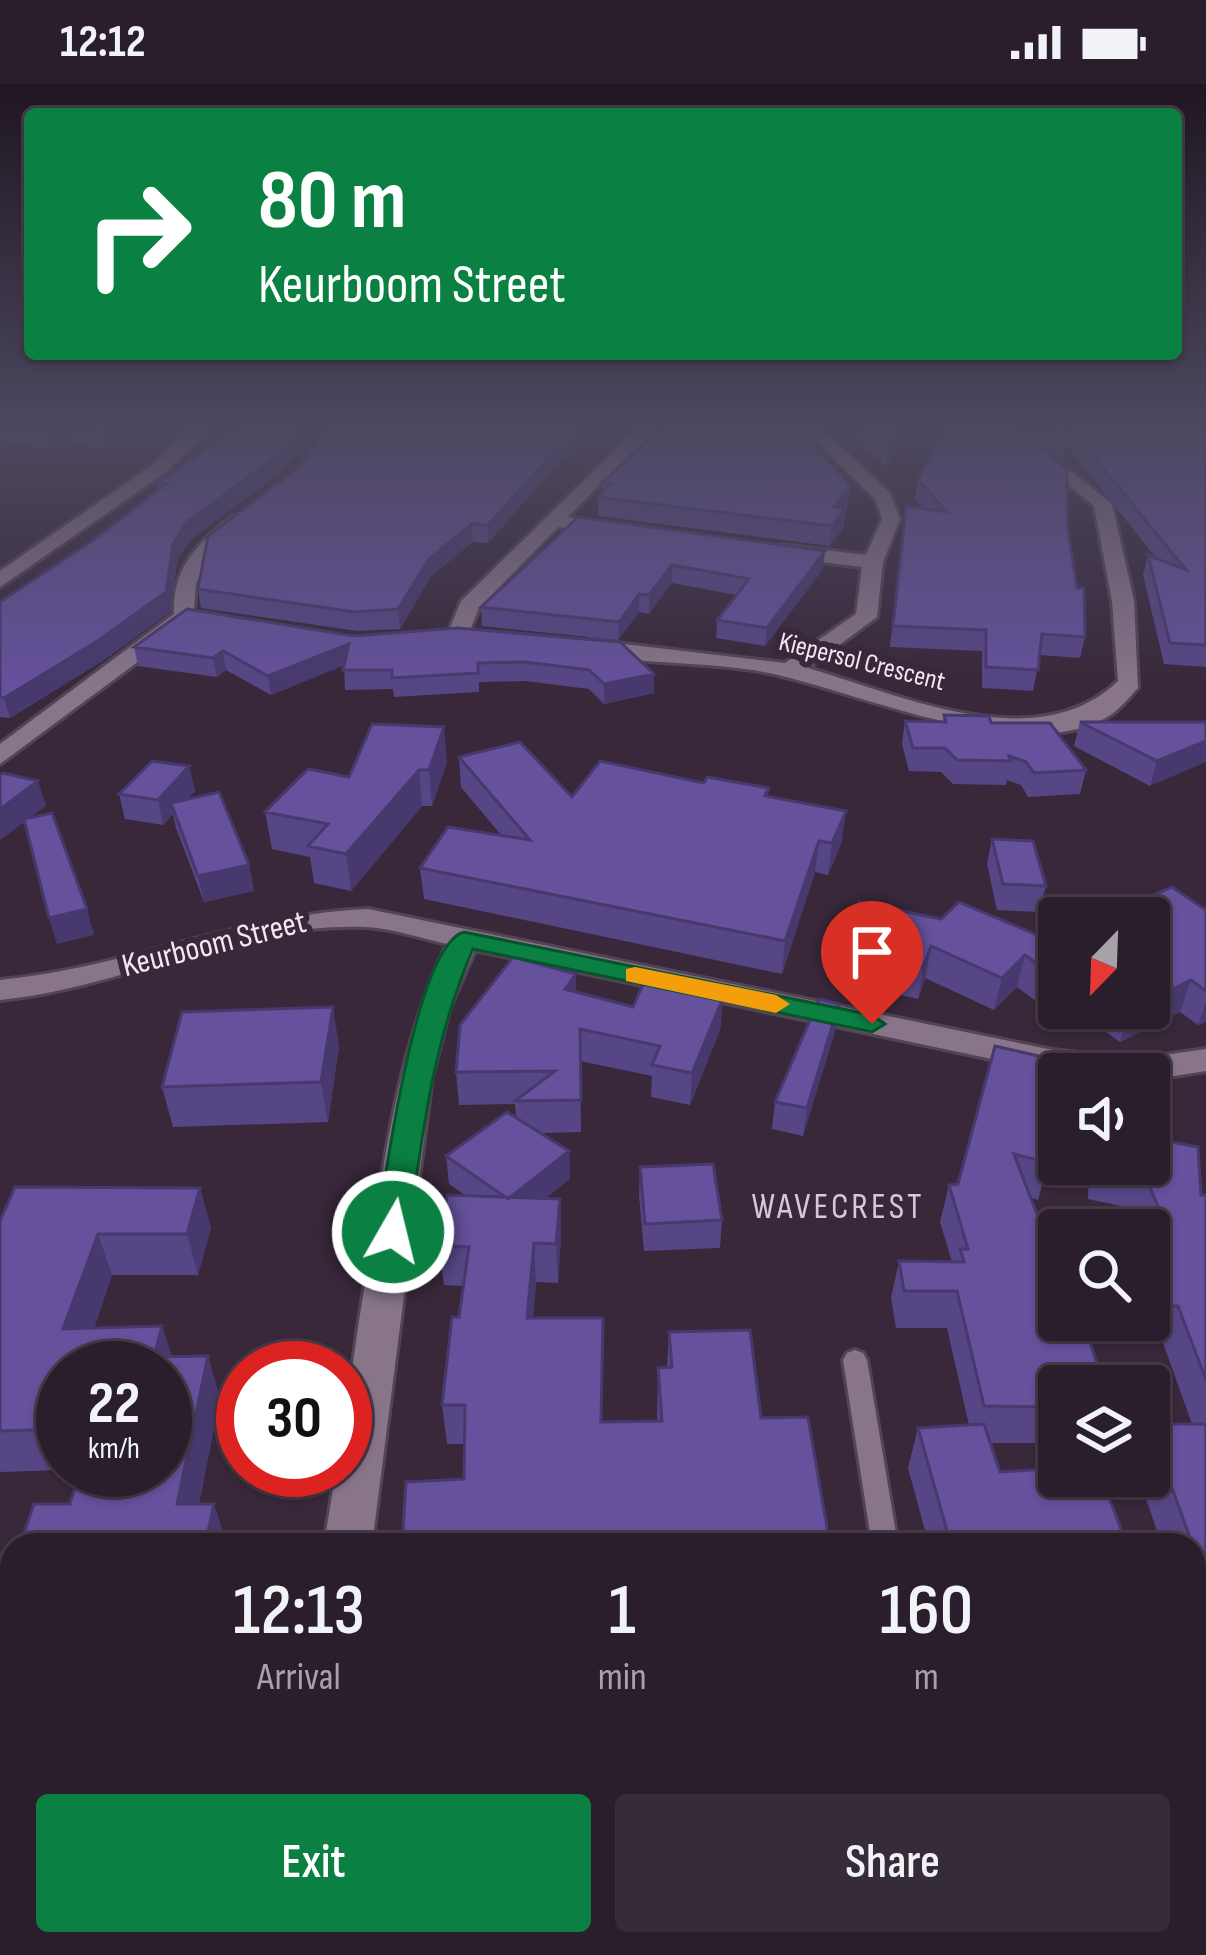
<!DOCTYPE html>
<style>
:root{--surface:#2a1e2c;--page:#362b38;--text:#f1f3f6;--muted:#a5a2a9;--line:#463c48;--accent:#0b8043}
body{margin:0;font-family:"Sofia Sans Condensed",sans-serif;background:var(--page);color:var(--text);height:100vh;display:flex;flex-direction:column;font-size:45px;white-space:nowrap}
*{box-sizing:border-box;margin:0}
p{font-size:39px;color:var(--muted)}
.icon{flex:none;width:66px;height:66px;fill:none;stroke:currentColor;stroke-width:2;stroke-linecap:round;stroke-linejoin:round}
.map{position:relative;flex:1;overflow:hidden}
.sheet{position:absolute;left:0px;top:1449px;width:1206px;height:423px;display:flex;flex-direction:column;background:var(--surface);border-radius:36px 36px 0 0;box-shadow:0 3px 9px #0004,0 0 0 3px var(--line)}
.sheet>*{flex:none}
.top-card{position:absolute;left:24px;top:24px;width:1158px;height:252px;border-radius:12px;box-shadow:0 3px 9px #0004,0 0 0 3px var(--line);background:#0b8043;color:#fff;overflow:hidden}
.needle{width:78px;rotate:203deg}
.buttons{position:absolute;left:1038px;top:813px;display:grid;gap:24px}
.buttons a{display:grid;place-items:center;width:132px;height:132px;border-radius:12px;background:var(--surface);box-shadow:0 3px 9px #0004,0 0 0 3px var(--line);font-size:60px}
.speed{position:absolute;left:36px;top:1257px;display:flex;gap:24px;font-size:60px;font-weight:700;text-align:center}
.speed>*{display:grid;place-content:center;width:156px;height:156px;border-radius:50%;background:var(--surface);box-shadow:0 3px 9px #0004,0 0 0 3px var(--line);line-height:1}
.speed small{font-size:30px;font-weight:400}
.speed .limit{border:18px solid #d22;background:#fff;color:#111}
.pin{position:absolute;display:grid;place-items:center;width:102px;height:102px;color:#fff;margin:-123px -51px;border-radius:50% 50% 50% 0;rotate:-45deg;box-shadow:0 0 12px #0007}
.pin .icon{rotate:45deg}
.me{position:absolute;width:132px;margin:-66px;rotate:8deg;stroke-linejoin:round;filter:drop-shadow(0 0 9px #0008)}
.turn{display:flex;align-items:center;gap:42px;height:252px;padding:0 36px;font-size:54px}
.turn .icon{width:156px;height:156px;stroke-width:2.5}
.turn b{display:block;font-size:84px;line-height:102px}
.eta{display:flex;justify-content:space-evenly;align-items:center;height:204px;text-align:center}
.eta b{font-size:72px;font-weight:600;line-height:84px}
.action{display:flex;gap:24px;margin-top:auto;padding:24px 36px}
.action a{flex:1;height:138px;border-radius:12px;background:var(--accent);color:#fff;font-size:48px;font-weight:600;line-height:138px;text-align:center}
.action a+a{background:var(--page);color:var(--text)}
.status{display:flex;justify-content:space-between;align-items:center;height:84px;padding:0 60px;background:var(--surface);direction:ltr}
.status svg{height:33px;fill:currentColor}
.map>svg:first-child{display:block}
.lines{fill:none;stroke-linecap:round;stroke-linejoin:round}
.service-casing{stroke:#524453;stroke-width:6}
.minor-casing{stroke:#524453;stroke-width:6}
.tertiary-casing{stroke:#524453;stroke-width:6}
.service{fill:#887589;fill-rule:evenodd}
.minor{fill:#887589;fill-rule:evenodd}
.tertiary{fill:#887589;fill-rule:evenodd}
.wall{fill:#574686;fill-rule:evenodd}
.shaded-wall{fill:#47396d}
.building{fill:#65519c;stroke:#47396d;stroke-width:3}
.route{fill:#0b8043;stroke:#07532c;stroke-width:3}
.slow{fill:#f59e0b}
.labels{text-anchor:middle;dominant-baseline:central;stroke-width:12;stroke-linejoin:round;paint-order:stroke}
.far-street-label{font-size:27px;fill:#f2e7f2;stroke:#38283a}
.street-label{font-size:33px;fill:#f2e7f2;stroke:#38283a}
.neighbourhood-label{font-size:36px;letter-spacing:3px;fill:#dbc5dc;stroke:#38283a}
</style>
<div class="status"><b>12:12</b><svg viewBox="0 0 49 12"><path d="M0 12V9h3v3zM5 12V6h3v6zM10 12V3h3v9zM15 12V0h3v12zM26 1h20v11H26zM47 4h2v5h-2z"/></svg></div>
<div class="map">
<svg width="1206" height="1871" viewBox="0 0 1206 1871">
<rect width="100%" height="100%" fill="#38283a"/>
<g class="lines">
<defs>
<path id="service" d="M855,1266L863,1269L867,1276L898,1461H872L843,1276L847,1269Z"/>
<path id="minor" d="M641,341H658L568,433L619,441V449L558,443L479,524L466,556H450L447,551L461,517Z
M800,341H817L890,409L900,435L883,478L877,533L808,584C901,611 1037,675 1118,597L1112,517L1094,422L994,341H1012L1112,420L1134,517L1138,604C1130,612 1122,623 1112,630C1029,687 854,605 764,588C704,577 640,581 581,568L578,563L589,556L785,579L856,530L862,483L782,473L772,467L782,461L866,471L882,435L875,415Z
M233,432L250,436L206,477L196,500L193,537L0,680V660L174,530C172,484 198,458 233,432Z
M368,825L1053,966L1136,975L1206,965V987L1149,996V990L1053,988L475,866L450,923L432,993L372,1461H324L336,1386H345C345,1314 358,1245 369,1174C386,1064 400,961 447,860C420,854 392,844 365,843C241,838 123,904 0,916V896C126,884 241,830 368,825Z
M1194,1778H1206V1836H1194Z
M261,1860H319L318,1871H258Z"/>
<path id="tertiary" d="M195,341H212L166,388L0,503V487L154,380Z"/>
</defs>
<use href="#service" class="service-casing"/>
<use href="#minor" class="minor-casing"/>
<use href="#tertiary" class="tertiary-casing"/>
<use href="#service" class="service"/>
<use href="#minor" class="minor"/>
<use href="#tertiary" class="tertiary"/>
</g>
<path class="wall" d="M0,341H149L138,350L106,365L76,360L46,364L0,356Z
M243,341H320L282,387L189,457L177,478L170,528L104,576L10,634L0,633V518L95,455L158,405L157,399Z
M332,341H605L554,384L488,459L473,458L431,492L400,545L357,547L201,524L198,505Z
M843,341H914L886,382Z
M1019,341H1206V583L1164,580L1143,491L1148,471L1156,474L1065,359L1062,375Z
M918,396L1067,440L1085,553L1080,574L1040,571L1033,607L982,604V567L890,563L906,422L924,425L915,415Z
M602,399L850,401L843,444L830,462L598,432V413L602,409Z
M578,433L823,485L765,562L716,554L717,536L736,511L672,499L649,530L639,528L618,556L482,542L481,523Z
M354,552L620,558L654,609L604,620L589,605L526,597L479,598V608L394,613L393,605L345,606L344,581L271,611L226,586L217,593L138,582L134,563Z
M944,631L991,639L1086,686L1080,710L1028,713L1021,701L1007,696L1006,701L953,700L941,688L909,687L902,660L905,637L943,638Z
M1080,638H1206L1150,702L1074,662Z
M459,673L572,713L704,699L769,704L768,712L842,757L828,791L815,788L782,890L424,815L420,784L501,751L461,703Z
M447,678L432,722H422L351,807L314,799L310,773L272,765L265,728L349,693Z
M189,682L195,707L187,715L249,781L254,807L204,818L176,744L173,730L163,741L125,735L119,710Z
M992,755L1046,802L1039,828L997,826L987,780Z
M1142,816L1206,826V938L1198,941L1180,928L1120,958L1092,938L1075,946L1017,903L994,926L925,894L918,915L835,896L839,864L1049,856L1059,853V924H1149L1139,824Z
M576,890V908L633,923L723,914L720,946L690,1021L651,1013L652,992L580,977L581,1048L541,1049L569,1067L570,1095L544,1115H560L561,1154L558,1199L536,1198L533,1234L602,1338L657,1337L658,1284H667L669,1248L761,1334L464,1395V1360H447L442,1321L463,1202L444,1201L439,1162L466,1112L449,1100L446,1072L516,1033L515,1020L459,1021L456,988Z
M839,920L835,947L803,1052L772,1045L775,1018Z
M339,962L328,1038L173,1043L162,1003Z
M995,962L1048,1079L1038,1116L1031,1114L1041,1141H1137L1130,1124L1088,1115L1089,1080H1149L1171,1058L1201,1111H1206V1664L1203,1669L1194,1671V1461H1162L1138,1392H1149V1340H1192L1163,1259H1091L1059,1302V1359H991L1000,1388L1127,1461H929L908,1384L918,1344L969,1341L947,1244H896L891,1214L899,1177L952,1178L940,1138L949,1101L958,1100ZM1149,1146V1236H1059Z
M640,1083L722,1136L720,1164L644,1167L639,1111Z
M200,1104L211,1144L198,1191H112L94,1244L162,1242L172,1273L220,1313L199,1420L227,1461H20L70,1420L165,1386L63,1284V1386L0,1388V1137Z
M12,1485V1613H4L0,1607V1521Z"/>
<path class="shaded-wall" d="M120,341H149L138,350L106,365L102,349Z
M304,341H320L282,387L189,457L177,478L170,528L104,576L10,634L4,614L173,460L186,439Z
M586,341H605L554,384L488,459V441L554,368Z
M905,341H914L886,382L888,364Z
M73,344L76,360L46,364L42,348Z
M850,401L848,420L832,442L834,423Z
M845,424L843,444L830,462L832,442Z
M472,440L473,458L431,492L400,545L398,525L430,474Z
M825,467L823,485L765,562L767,544Z
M672,481V499L649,530V511Z
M639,510V528L618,556L619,538Z
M349,560L352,578L271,611L268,592Z
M223,567L226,586L217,593L213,574Z
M654,590V609L604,620V600Z
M444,643L447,678L432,722L429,686Z
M1206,657V678L1150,702L1157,677Z
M189,682L195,707L174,729L171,719L173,730L163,741L158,716Z
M419,686L422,722L351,807L346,770Z
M38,697L46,722L0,756V725Z
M846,727L842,757L828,791L832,759Z
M819,757L815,788L782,890L785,857Z
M249,781L254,807L204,818L198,792Z
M87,825L94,851L57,860L49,834Z
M931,862L925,894L918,915L923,884Z
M1025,871L1017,903L994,926L1002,894Z
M576,890V922L565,905Z
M1191,896L1180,928L1120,958L1130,926L1149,924V916Z
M723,914L720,946L690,1021L692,989Z
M1206,918V938L1198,941Z
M839,920L835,947L803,1052L807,1024Z
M333,923L339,962L328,1038L321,998Z
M1082,924H1096L1092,938L1075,946Z
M569,1067L570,1095L509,1143L508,1115Z
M200,1104L211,1144L198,1191L187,1150Z
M560,1115L561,1154L558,1199L556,1160Z
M98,1150L112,1191L80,1284L63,1245Z
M534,1159L536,1198L529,1273L527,1234Z
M162,1242L175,1283L154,1273Z
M208,1272L220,1313L191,1459L177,1420Z
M214,1420L227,1459V1461H205Z
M1206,1637V1664L1203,1669L1194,1671V1641Z
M57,1860H88L85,1871H54Z"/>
<path class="building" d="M0,341H120L102,349L73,344L42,348Z
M243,341H304L279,370L186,439L173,460L166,508L99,556L4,614L0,613V518L95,455L166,400L157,399Z
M332,341H586L554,368L488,441L472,440L430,474L398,525L355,528L198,505L208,452L297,385Z
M665,341H794L850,401L834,423L845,424L832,442L598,413L610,400L602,399Z
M863,341H905L888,364Z
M946,341H1012L1067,385V440L1077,504H1084L1085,553L1042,550L1038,586L986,583V546L893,542L906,422L947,428L918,396Z
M1044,341H1065L1066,357Z
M1068,341H1206L1194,343L1206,351V561L1170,559L1148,471L1186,486Z
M578,433L825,467L767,544L717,536L749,495L672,481L649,511L639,510L619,538L481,523Z
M187,525L354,552L457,544L620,558L654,590L604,600L589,586L525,578L478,579V589L392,594V586H343L349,560L268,592L223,567L213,574L134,563Z
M944,631L989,632L991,639H1050L1086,686L1034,689L1026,678L1009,672L1011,677L957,676L945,664H913L905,637L946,638Z
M1080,638H1206V657L1157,677Z
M372,640L444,643L429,686H419L346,770L308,762L328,740L265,728L308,685L349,693Z
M520,658L572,713L600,677L704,699L707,693L769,704L765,712L846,727L832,759L819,757L785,857L420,784L448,743L530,756L459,673Z
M152,677L189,682L158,716L119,710Z
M3,689L38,697L0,725V691Z
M219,708L249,781L198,792L171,719Z
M52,729L87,825L49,834L24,735Z
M992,755L1033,757L1046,802L1003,800Z
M1172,803L1206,826V907L1191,896L1149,916V834H1111L1146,821L1142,816Z
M859,818L941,835L959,818L1049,856L1059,853V896L1025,871L1002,894L931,862L923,884L839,864Z
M513,873L576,890L565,905L633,923L644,898L723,914L692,989L652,981L660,962L580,945L581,1016L515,1017L555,987L456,988L460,941Z
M819,915L839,920L807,1024L775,1018Z
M333,923L321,998L162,1003L182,928Z
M995,962L1069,979L1067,990H1059V1028L1048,1079L1014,1070L1041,1141H1166L1143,1087L1109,1080H1149V996L1169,999L1171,1058L1198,1063L1201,1111H1206V1296L1178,1222H1149V1146H1059V1236H1083L1104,1302H1059V1323L984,1322L957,1207H904L899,1177L964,1178L960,1165H968L949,1101L958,1100Z
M507,1028L569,1067L508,1115L446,1072Z
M713,1080L722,1136L645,1140L640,1083Z
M15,1103L200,1104L187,1150H98L63,1245L162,1242L154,1273L208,1272L177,1420H214L205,1461H20L34,1420H70L80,1386H165V1284H63V1345L0,1347V1137Z
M447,1111L560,1115L556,1160L534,1159L527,1234H603L601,1338L662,1337L658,1284L672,1283L669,1248L750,1246L761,1334L808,1333L830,1461H402L406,1398L464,1395L465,1321H442L452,1233H459L469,1163L439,1162Z
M984,1340L1000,1388L1059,1384V1392H1101L1127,1461H951L918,1344Z
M1149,1340H1206V1555L1194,1519V1490H1203Z
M12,1485V1576H0V1521Z
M1195,1577L1206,1597V1637L1194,1641Z
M0,1666H12V1860H57L54,1871H0Z
M369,1860H935L937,1871H368Z"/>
<linearGradient id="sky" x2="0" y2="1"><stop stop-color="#1f1620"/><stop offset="0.57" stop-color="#4d4860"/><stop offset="1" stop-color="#4d4860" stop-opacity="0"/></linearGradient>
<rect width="1206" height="602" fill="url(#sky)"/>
<path class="route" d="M464,848L872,931L885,940L872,948L473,865C433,957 422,1050 409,1148L393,1161L377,1148C384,1099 416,861 464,848Z"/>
<path class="slow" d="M635,883L776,911L790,920L776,929L626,897V885Z"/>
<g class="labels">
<g class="far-street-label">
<text transform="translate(862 578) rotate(14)">Kiepersol Crescent</text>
</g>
<g class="street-label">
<text transform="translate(214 860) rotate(-14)">Keurboom Street</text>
</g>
<g class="neighbourhood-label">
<text x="838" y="1123">WAVECREST</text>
</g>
</g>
</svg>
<div class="buttons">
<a><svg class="needle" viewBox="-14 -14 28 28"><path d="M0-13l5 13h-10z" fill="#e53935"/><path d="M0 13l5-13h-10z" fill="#a5a2a9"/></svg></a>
<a><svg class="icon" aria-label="sound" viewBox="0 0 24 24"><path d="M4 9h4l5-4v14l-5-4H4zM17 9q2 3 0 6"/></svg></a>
<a><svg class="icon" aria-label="search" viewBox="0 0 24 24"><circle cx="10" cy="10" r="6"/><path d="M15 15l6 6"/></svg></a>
<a><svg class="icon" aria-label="layers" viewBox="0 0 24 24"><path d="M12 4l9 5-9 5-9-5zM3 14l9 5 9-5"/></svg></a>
</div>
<div class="speed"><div>22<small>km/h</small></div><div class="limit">30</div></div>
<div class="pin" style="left:872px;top:940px;background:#d93025"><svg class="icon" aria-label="arrive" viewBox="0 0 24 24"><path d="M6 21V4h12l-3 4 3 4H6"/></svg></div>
<svg class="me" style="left:393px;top:1148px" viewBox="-20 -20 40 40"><circle r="17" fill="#0b8043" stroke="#fff" stroke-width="3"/><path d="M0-11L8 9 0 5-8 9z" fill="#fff"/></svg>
<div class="top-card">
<div class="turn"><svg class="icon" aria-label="right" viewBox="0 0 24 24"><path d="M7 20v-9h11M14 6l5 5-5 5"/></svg><div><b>80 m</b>Keurboom Street</div></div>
</div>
<section class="sheet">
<div class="eta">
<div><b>12:13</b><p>Arrival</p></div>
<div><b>1</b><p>min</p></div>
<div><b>160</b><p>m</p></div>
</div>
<div class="action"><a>Exit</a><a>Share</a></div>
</section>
</div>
